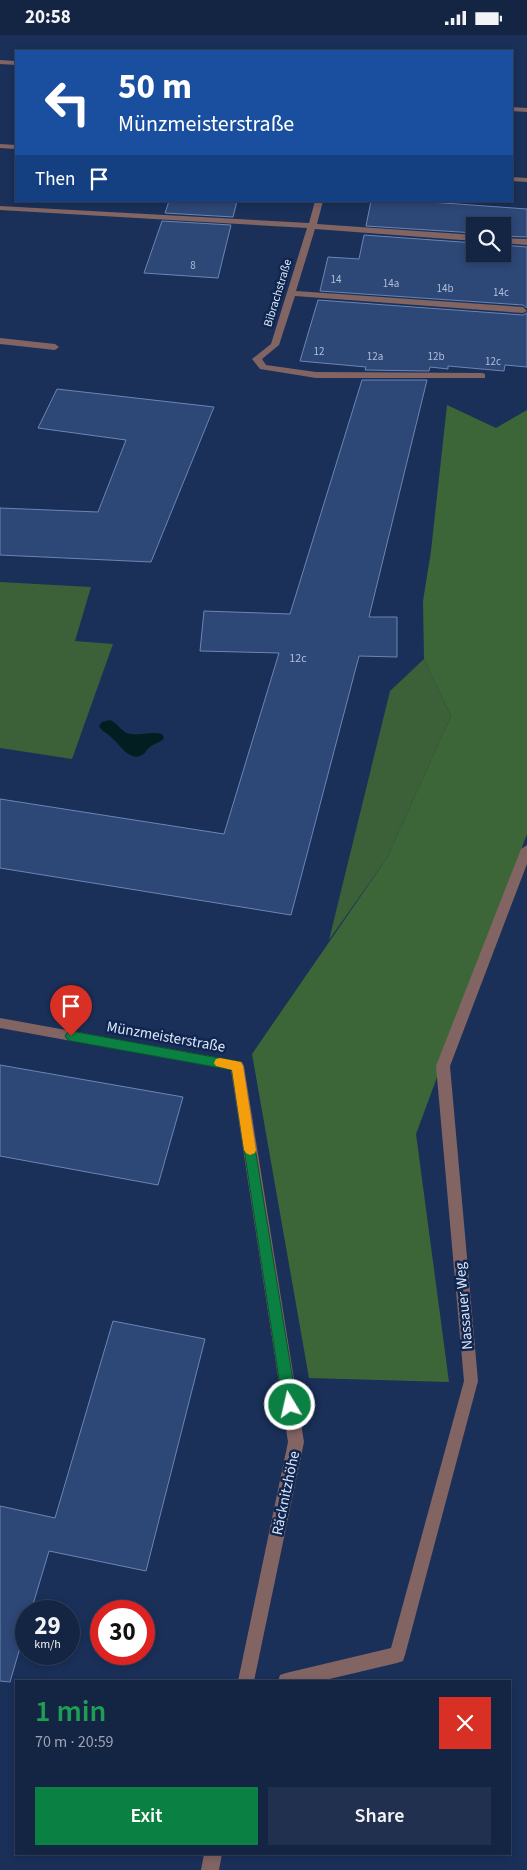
<!DOCTYPE html>
<meta charset="utf-8">
<style>
:root{--surface:#142443;--page:#21304e;--text:#f1f3f6;--muted:#9da4b2;--line:#33415c;--accent:#0b8043}
body{margin:0;font-family:"Source Sans 3",sans-serif;background:var(--page);color:var(--text);height:100vh;display:flex;flex-direction:column;font-size:19px;white-space:nowrap}
*{box-sizing:border-box;margin:0}
p{font-size:16px;color:var(--muted)}
.icon{flex:none;width:28px;height:28px;fill:none;stroke:currentColor;stroke-width:2;stroke-linecap:round;stroke-linejoin:round}
.map{position:relative;flex:1;overflow:hidden}
.side{position:absolute;left:15px;top:1645px;width:496px;height:175px;display:flex;flex-direction:column;background:var(--surface);border-radius:0px;box-shadow:0 2px 8px #0003,0 0 0 1px var(--line)}
.side>*{flex:none}
.top-card{position:absolute;left:15px;top:15px;width:498px;height:152px;border-radius:0px;box-shadow:0 2px 8px #0003,0 0 0 1px var(--line);background:#1a4fa0;color:#fff;overflow:hidden}
.controls{position:absolute;left:466px;top:182px;display:grid;gap:10px}
.controls a{display:grid;place-items:center;width:45px;height:45px;border-radius:0px;background:var(--surface);box-shadow:0 2px 8px #0003,0 0 0 1px var(--line);font-size:25px}
.speed{position:absolute;left:15px;top:1565px;display:flex;gap:10px;font-size:25px;font-weight:700;text-align:center}
.speed>*{display:grid;place-content:center;width:65px;height:65px;border-radius:50%;background:var(--surface);box-shadow:0 2px 8px #0003,0 0 0 1px var(--line);line-height:1}
.speed small{font-size:12px;font-weight:400}
.speed .limit{border:8px solid #d22;background:#fff;color:#111}
.pin{position:absolute;display:grid;place-items:center;width:42px;height:42px;color:#fff;margin:-51px -21px;border-radius:50% 50% 50% 0;rotate:-45deg;box-shadow:0 0 5px #0007}
.pin .icon{rotate:45deg}
.me{position:absolute;width:55px;margin:-28px;rotate:351deg;stroke-linejoin:round;filter:drop-shadow(0 0 4px #0008)}
.turn{display:flex;align-items:center;gap:18px;height:105px;padding:0 20px;font-size:22px}
.turn .icon{width:65px;height:65px;stroke-width:2.5}
.turn b{display:block;font-size:35px;line-height:42px}
.then{display:flex;align-items:center;height:48px;padding:0 20px;background:#0003;gap:10px;font-size:19px}
.round{display:grid;place-items:center;flex:none;width:52px;height:52px;border-radius:0px;background:var(--page)}
.overview{display:flex;align-items:center;justify-content:space-between;height:85px;padding:0 20px}
h1{font-size:30px;font-weight:600;line-height:38px;color:#1e9e55}
.action{display:flex;gap:10px;margin-top:auto;padding:10px 20px}
.action a{flex:1;height:58px;border-radius:0px;background:var(--accent);color:#fff;font-size:20px;font-weight:600;line-height:58px;text-align:center}
.action a+a{background:var(--page);color:var(--text)}
.status{display:flex;justify-content:space-between;align-items:center;height:35px;padding:0 25px;background:var(--surface);direction:ltr}
.status svg{height:14px;fill:currentColor}
.map>svg:first-child{display:block}
.green{fill:#3c6037}
.forest{fill:#3d6638}
.water{fill:#021e20}
.building{fill:#2d4776;stroke:#6b86b5}
.lines{fill:none;stroke-linecap:round;stroke-linejoin:round}
.minor{fill:#826463;fill-rule:evenodd}
.route{fill:#0b8043;stroke:#07532c}
.slow{fill:#f59e0b}
.labels{text-anchor:middle;dominant-baseline:central;stroke-width:5;stroke-linejoin:round;paint-order:stroke}
.far-number-label{font-size:11px;fill:#b0bfda}
.far-street-label{font-size:12px;fill:#dbe7fc;stroke:#10264e}
.number-label{font-size:12px;fill:#b0bfda}
.street-label{font-size:15px;fill:#dbe7fc;stroke:#10264e}
</style>
<div class="status"><b>20:58</b><svg viewBox="0 0 49 12"><path d="M0 12V9h3v3zM5 12V6h3v6zM10 12V3h3v9zM15 12V0h3v12zM26 1h20v11H26zM47 4h2v5h-2z"/></svg></div>
<div class="map">
<svg width="527" height="1835" viewBox="0 0 527 1835">
<rect width="100%" height="100%" fill="#1a3059"/>
<path class="green" d="M0,547L91,552L75,606L113,609L72,724L0,713Z
M424,624L451,681L387,823L329,905L390,656Z"/>
<path class="forest" d="M447,370L496,393L527,375V799L416,1099L449,1347L309,1343L252,1019L387,823L451,681L424,624L423,566L431,516Z"/>
<path class="water" d="M110,685C118,688 121,697 130,699C140,701 151,696 162,699L164,703C160,708 155,708 150,712C147,714 146,718 142,720C130,727 120,710 113,704C108,698 103,698 99,691L102,687Z"/>
<path class="building" d="M169,166H237L233,182L165,178Z
M371,166H416L527,174V202L502,201V191H475V198L366,191Z
M162,186L231,190L218,243L144,238Z
M364,200L475,208V219H502V210L527,212V273L523,270L320,256L328,222L359,224Z
M318,265L523,280L527,278V332L505,330L504,336L448,331V334L430,332L429,336L365,335L366,332L300,326Z
M362,345H427L369,582H397V622L359,621L291,880L0,833V764L224,799L279,618L200,616L204,576L290,579Z
M57,354L214,372L151,527L0,520V473L98,477L126,405L38,393Z
M0,1030L183,1062L158,1150L0,1121Z
M113,1286L205,1304L146,1536L49,1516L31,1576H26V1592L10,1647L0,1646V1471L55,1483Z"/>
<g class="lines">
<path class="minor" d="M0,25L16,26V30L0,29Z
M511,72L527,73V77L511,76Z
M0,109L16,110V114L0,113Z
M511,142L527,143V147L511,146Z
M315,166H323L317,189L475,200V206L315,194L296,256L523,272L527,276L523,278L295,261L279,310L262,324L266,330L316,337L482,338L485,339V343H316L260,334L252,324L271,309L307,193L0,175V171L309,188Z
M502,203L527,204V210L502,208Z
M0,303L55,309L59,312L55,315L0,309Z
M527,810V829L450,1031L478,1346L405,1620L403,1626L397,1628L321,1646H278L280,1640L286,1638L391,1613L464,1346L436,1031L521,814Z
M0,983L237,1026L242,1027L244,1031L304,1407L254,1646H238L288,1407L231,1035L0,993Z
M204,1819H222L219,1835H201Z"/>
</g>
<path class="route" d="M71,996L241,1027L297,1370L295,1374L290,1376L285,1374L283,1370L232,1035L71,1006L67,1004L65,1001L67,998Z"/>
<path class="slow" d="M220,1023L241,1027L243,1031L256,1115L255,1118L250,1120L246,1118L244,1115L232,1035L216,1031L214,1028L216,1024Z"/>
<g class="labels">
<g class="far-number-label">
<text x="193" y="230">8</text>
<text x="336" y="244">14</text>
<text x="391" y="248">14a</text>
<text x="445" y="253">14b</text>
<text x="501" y="257">14c</text>
<text x="319" y="316">12</text>
<text x="375" y="321">12a</text>
<text x="436" y="321">12b</text>
<text x="493" y="326">12c</text>
</g>
<g class="far-street-label">
<text transform="translate(278 258) rotate(-73)">Bibrachstraße</text>
</g>
<g class="number-label">
<text x="298" y="623">12c</text>
</g>
<g class="street-label">
<text transform="translate(166 1002) rotate(10)">Münzmeisterstraße</text>
<text transform="translate(464 1271) rotate(-95)">Nassauer Weg</text>
<text transform="translate(286 1458) rotate(-78)">Räcknitzhöhe</text>
</g>
</g>
</svg>
<div class="controls">
<a><svg class="icon" aria-label="search" viewBox="0 0 24 24"><circle cx="10" cy="10" r="6"/><path d="M15 15l6 6"/></svg></a>
</div>
<div class="speed"><div>29<small>km/h</small></div><div class="limit">30</div></div>
<div class="pin" style="left:71px;top:1001px;background:#d93025"><svg class="icon" aria-label="arrive" viewBox="0 0 24 24"><path d="M6 21V4h12l-3 4 3 4H6"/></svg></div>
<svg class="me" style="left:290px;top:1370px" viewBox="-20 -20 40 40"><circle r="17" fill="#0b8043" stroke="#fff" stroke-width="3"/><path d="M0-11L8 9 0 5-8 9z" fill="#fff"/></svg>
<div class="top-card">
<div class="turn"><svg class="icon" aria-label="left" viewBox="0 0 24 24"><path d="M17 20v-9H6M10 6l-5 5 5 5"/></svg><div><b>50 m</b>Münzmeisterstraße</div></div>
<div class="then">Then<svg class="icon" aria-label="arrive" viewBox="0 0 24 24"><path d="M6 21V4h12l-3 4 3 4H6"/></svg></div>
</div>
<section class="side">
<div class="overview"><div><h1>1 min</h1><p>70 m · 20:59</p></div><a class="round" style="background:#d93025;color:#fff"><svg class="icon" aria-label="close" viewBox="0 0 24 24"><path d="M6 6l12 12M18 6L6 18"/></svg></a></div>
<div class="action"><a>Exit</a><a>Share</a></div>
</section>
</div>
